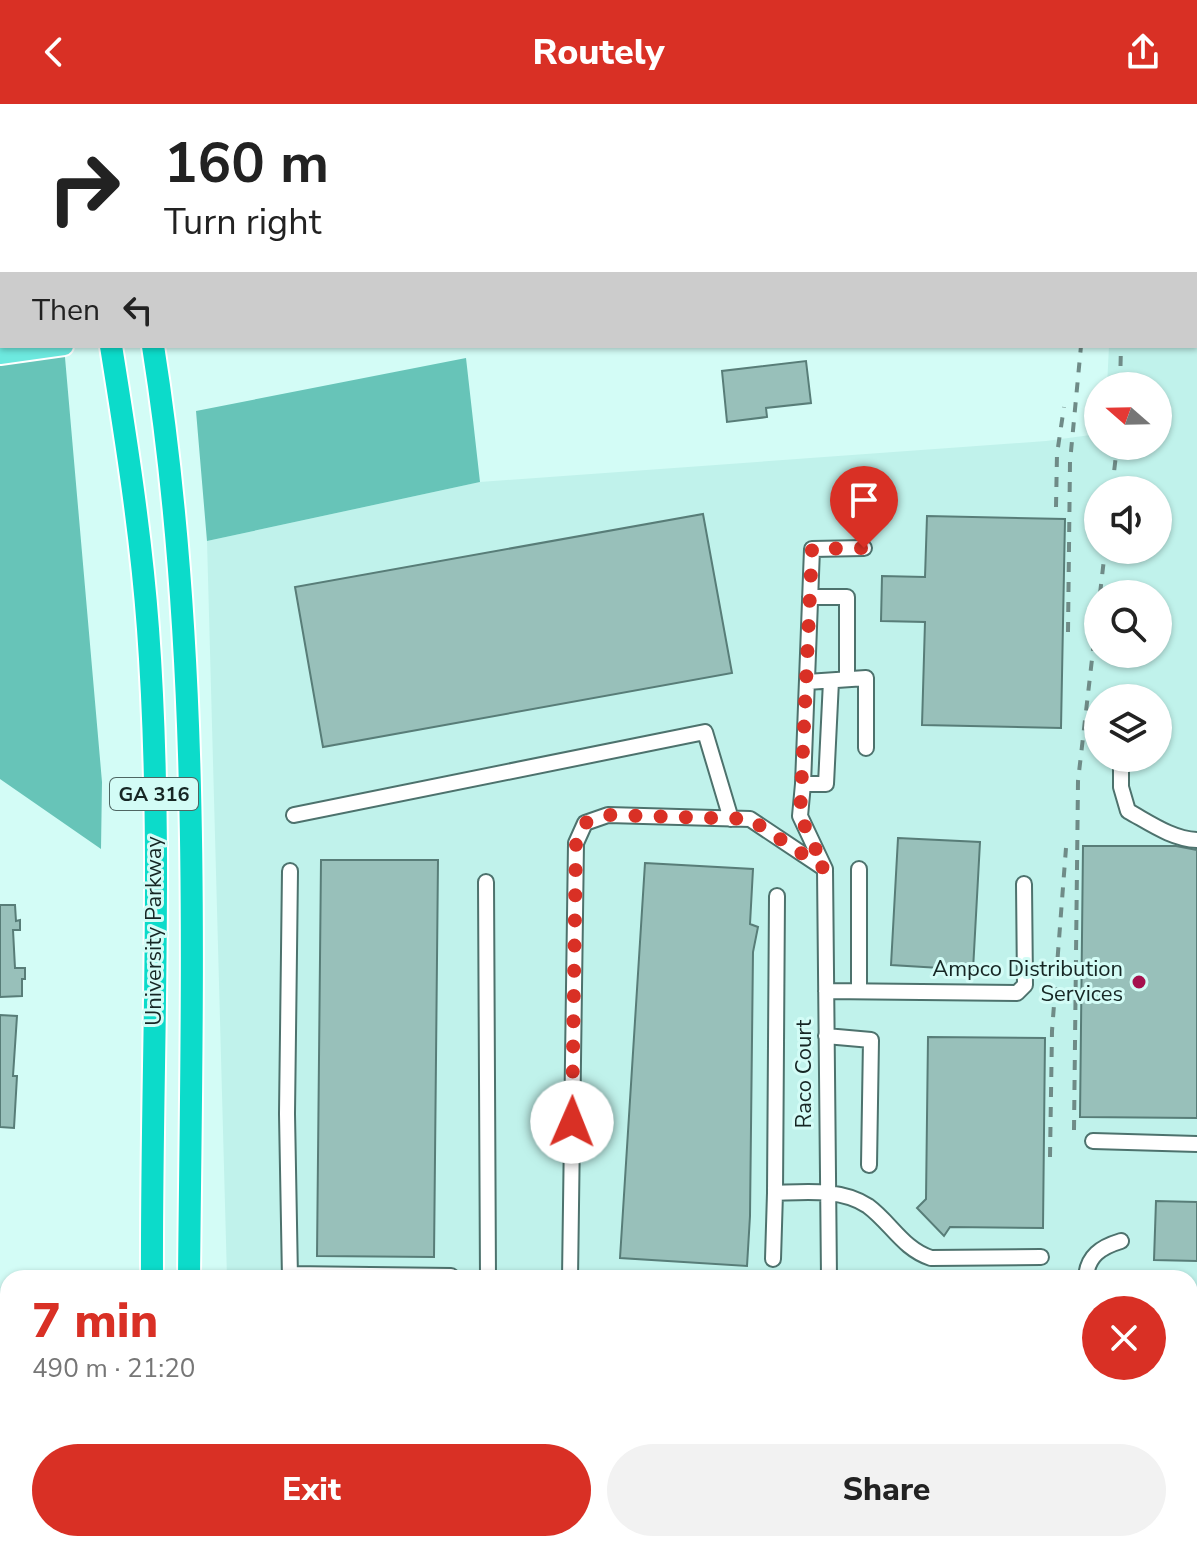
<!DOCTYPE html>
<meta charset="utf-8">
<style>
:root{--surface:#fff;--page:#f2f2f2;--text:#222;--muted:#767676;--accent:#d93025}
body{margin:0;font-family:"Nunito Sans",sans-serif;background:var(--page);color:var(--text);height:100vh;display:flex;flex-direction:column;font-size:30px;white-space:nowrap}
*{box-sizing:border-box;margin:0}
p{font-size:26px;color:var(--muted)}
.icon{flex:none;width:44px;height:44px;fill:none;stroke:currentColor;stroke-width:2;stroke-linecap:round;stroke-linejoin:round}
.map{position:relative;flex:1;overflow:hidden}
.side{position:absolute;left:0px;top:1166px;width:1198px;height:282px;display:flex;flex-direction:column;background:var(--surface);border-radius:24px 24px 0 0;box-shadow:0 2px 6px #0004}
.side>*{flex:none}
.top-card{position:absolute;left:0px;top:0px;width:1198px;height:244px;box-shadow:0 2px 6px #0004;background:#fff;color:var(--text);overflow:hidden}
.needle{width:52px;rotate:290deg}
.tools{position:absolute;left:1084px;top:268px;display:grid;gap:16px}
.tools a{display:grid;place-items:center;width:88px;height:88px;border-radius:50%;background:var(--surface);box-shadow:0 2px 6px #0004;font-size:40px}
.pin{position:absolute;display:grid;place-items:center;width:68px;height:68px;color:#fff;margin:-82px -34px;border-radius:50% 50% 50% 0;rotate:-45deg;box-shadow:0 0 8px #0007}
.pin .icon{rotate:45deg}
.me{position:absolute;width:88px;margin:-44px;rotate:1deg;stroke-linejoin:round;filter:drop-shadow(0 0 6px #0008)}
.turn{display:flex;align-items:center;gap:28px;height:168px;padding:0 32px;font-size:36px}
.turn .icon{width:104px;height:104px;stroke-width:2.5}
.turn b{display:block;font-size:56px;line-height:68px}
.then{display:flex;align-items:center;height:76px;padding:0 32px;background:#0003;gap:16px;font-size:30px}
.round{display:grid;place-items:center;flex:none;width:84px;height:84px;border-radius:42px;background:var(--page)}
.headline{display:flex;align-items:center;justify-content:space-between;height:136px;padding:0 32px}
h1{font-size:48px;font-weight:800;line-height:60px;color:var(--accent)}
.primary-button{display:flex;gap:16px;margin-top:auto;padding:16px 32px}
.primary-button a{flex:1;height:92px;border-radius:48px;background:var(--accent);color:#fff;font-size:32px;font-weight:800;line-height:92px;text-align:center}
.primary-button a+a{background:var(--page);color:var(--text)}
header{display:flex;justify-content:space-between;align-items:center;height:104px;padding:0 32px;background:var(--accent);color:#fff;font-size:36px;font-weight:800}
.map>svg:first-child{display:block}
.built{fill:#c0f2eb;fill-rule:evenodd}
.forest{fill:#67c4b8}
.building{fill:#98c0ba;stroke:#587d78;stroke-width:2}
.lines{fill:none;stroke-linecap:round;stroke-linejoin:round}
.minor-casing{stroke:#4d726d;stroke-width:18}
.major-casing{stroke:#fff;stroke-width:22}
.highway-casing{stroke:#fff;stroke-width:26}
.minor{stroke:#fff;stroke-width:14}
.major{stroke:#6de9df;stroke-width:18}
.highway{stroke:#0cdbca;stroke-width:22}
.rail{stroke:#6f8b87;stroke-width:4;stroke-dasharray:10 10;stroke-linecap:butt}
.route{stroke:#d93025;stroke-width:14;stroke-dasharray:0 25.2}
.poi-dot{fill:#a5114e;stroke:#d3fcf6;stroke-width:3}
.labels{text-anchor:middle;dominant-baseline:central;stroke-width:6;stroke-linejoin:round;paint-order:stroke}
.shield{fill:#d3fcf6;stroke:#4f6663;stroke-width:2}
.shield-label{font-size:20px;font-weight:bold;fill:#162624}
.street-label{font-size:22px;fill:#162624;stroke:#d3fcf6}
.poi-label{font-size:22px;fill:#162624;stroke:#d3fcf6;text-anchor:end}
</style>
<header><svg class="icon" aria-label="back" viewBox="0 0 24 24"><path d="M15 5l-7 7 7 7"/></svg>Routely<svg class="icon" aria-label="share" viewBox="0 0 24 24"><path d="M12 15V3M7 8l5-5 5 5M5 13v7h14v-7"/></svg></header>
<div class="map">
<svg width="1197" height="1447" viewBox="0 0 1197 1447">
<rect width="100%" height="100%" fill="#d3fcf6"/>
<path class="built" d="M0,0L23,2H2L0,221Z
M176,0H504L503,2Z
M1197,40V1447H235V1440H1190V1174H227L207,437L480,378L1046,337L1098,330V342H1158V282H1107L1109,242H1196ZM1098,386H1158V446H1098ZM1098,490H1158V550H1098ZM1098,594H1158V654H1098Z"/>
<path class="forest" d="M0,221H2V242H64L102,678L101,745L0,675Z
M466,254L480,378L207,437L196,307Z
M8,1343V1440H77L76,1447H0V1355Z"/>
<path class="building" d="M806,257L811,299L766,304L767,313L727,318L722,267Z
M703,410L732,569L323,643L295,483Z
M927,412L1065,415L1061,624L922,621L925,518L881,517L882,472L925,473Z
M898,734L980,738L973,866L891,861Z
M1083,742H1176L1197,746V1014L1080,1013Z
M321,756H438L434,1153L317,1152Z
M645,759L753,765L750,820L758,823L753,848L750,1112L747,1162L620,1154Z
M0,801H15L16,817L20,816V826H13L15,864H25V875H22V892L0,893Z
M0,911L17,912L13,972H17L14,1024L0,1023Z
M928,933L1045,934L1043,1124L950,1123L944,1132L917,1104L926,1095Z
M1156,1097L1197,1098V1157L1154,1156Z"/>
<g class="lines">
<defs>
<path id="minor" d="M202,0L203,2
M567,0L568,2
M743,0L744,2
M782,0L783,2
M801,0L802,2
M810,493H847V575
M807,578L866,574V644
M1121,654V683L1128,707C1150,719 1172,735 1197,736
M803,680L812,445L864,444
M294,711L705,628L731,715
M859,765V887
M486,778L488,1174
M777,792L775,1089C805,1088 841,1084 868,1102C891,1119 903,1145 931,1154L1041,1153
M826,887L1017,889L1025,881L1024,780
M826,932L871,936L869,1061
M1093,1037L1197,1040
M773,1155L775,1089
M290,1170L451,1172
M290,1174L287,1010L290,767
M570,1174L576,739L585,719L608,711L750,715L825,765
M829,1174L825,765L800,712L803,680H826L831,577
M1086,1174C1087,1152 1101,1143 1121,1137
M1190,1210H1197
M1190,1256H1197
M311,1440V1447
M1078,1440V1447
M975,1447V1440"/>
<path id="major" d="M1196,12H1197
M1196,38H1197
M0,224H2
M0,251L64,242"/>
<path id="highway" d="M64,0L65,2
M106,0V2
M111,242C126,335 141,430 148,525C164,741 151,958 152,1174
M153,242C202,550 192,863 189,1174
M206,1440V1447
M124,1447V1440
M150,1447V1440
M187,1447V1440"/>
</defs>
<use href="#minor" class="minor-casing"/>
<use href="#major" class="major-casing"/>
<use href="#highway" class="highway-casing"/>
<use href="#minor" class="minor"/>
<use href="#major" class="major"/>
<use href="#highway" class="highway"/>
<path class="rail" d="M1125,2V0
M1120,282L1121,242
M1112,386L1117,342
M1056,403L1057,350L1064,303
M1100,490L1105,446
M1068,528L1070,358L1081,242
M1074,1026L1078,677L1098,503
M1050,1053L1052,927L1066,744"/>
</g>
<g class="lines">
<path class="route" d="M572,1018L576,739L585,719L608,711L750,715L825,765L800,712L812,445L864,444"/>
</g>
<circle class="poi-dot" cx="1139" cy="878" r="8"/>
<g class="labels">
<rect class="shield" x="110" y="674" width="88" height="32" rx="6"/>
<g class="shield-label">
<text x="154" y="690">GA 316</text>
</g>
<g class="street-label">
<text transform="translate(154 827) rotate(-90)">University Parkway</text>
<text transform="translate(804 970) rotate(-90)">Raco Court</text>
</g>
<g class="poi-label">
<text x="1123" y="865">Ampco Distribution<tspan x="1123" dy="25">Services</tspan></text>
</g>
</g>
</svg>
<div class="tools">
<a><svg class="needle" viewBox="-14 -14 28 28"><path d="M0-13l5 13h-10z" fill="#e53935"/><path d="M0 13l5-13h-10z" fill="#767676"/></svg></a>
<a><svg class="icon" aria-label="sound" viewBox="0 0 24 24"><path d="M4 9h4l5-4v14l-5-4H4zM17 9q2 3 0 6"/></svg></a>
<a><svg class="icon" aria-label="search" viewBox="0 0 24 24"><circle cx="10" cy="10" r="6"/><path d="M15 15l6 6"/></svg></a>
<a><svg class="icon" aria-label="layers" viewBox="0 0 24 24"><path d="M12 4l9 5-9 5-9-5zM3 14l9 5 9-5"/></svg></a>
</div>
<div class="pin" style="left:864px;top:444px;background:#d93025"><svg class="icon" aria-label="arrive" viewBox="0 0 24 24"><path d="M6 21V4h12l-3 4 3 4H6"/></svg></div>
<svg class="me" style="left:572px;top:1018px" viewBox="-20 -20 40 40"><circle r="19" fill="#fff"/><path d="M0-13L10 11 0 6-10 11z" fill="#d93025"/></svg>
<div class="top-card">
<div class="turn"><svg class="icon" aria-label="right" viewBox="0 0 24 24"><path d="M7 20v-9h11M14 6l5 5-5 5"/></svg><div><b>160 m</b>Turn right</div></div>
<div class="then">Then<svg class="icon" aria-label="left" viewBox="0 0 24 24"><path d="M17 20v-9H6M10 6l-5 5 5 5"/></svg></div>
</div>
<section class="side">
<div class="headline"><div><h1>7 min</h1><p>490 m · 21:20</p></div><a class="round" style="background:#d93025;color:#fff"><svg class="icon" aria-label="close" viewBox="0 0 24 24"><path d="M6 6l12 12M18 6L6 18"/></svg></a></div>
<div class="primary-button"><a>Exit</a><a>Share</a></div>
</section>
</div>
